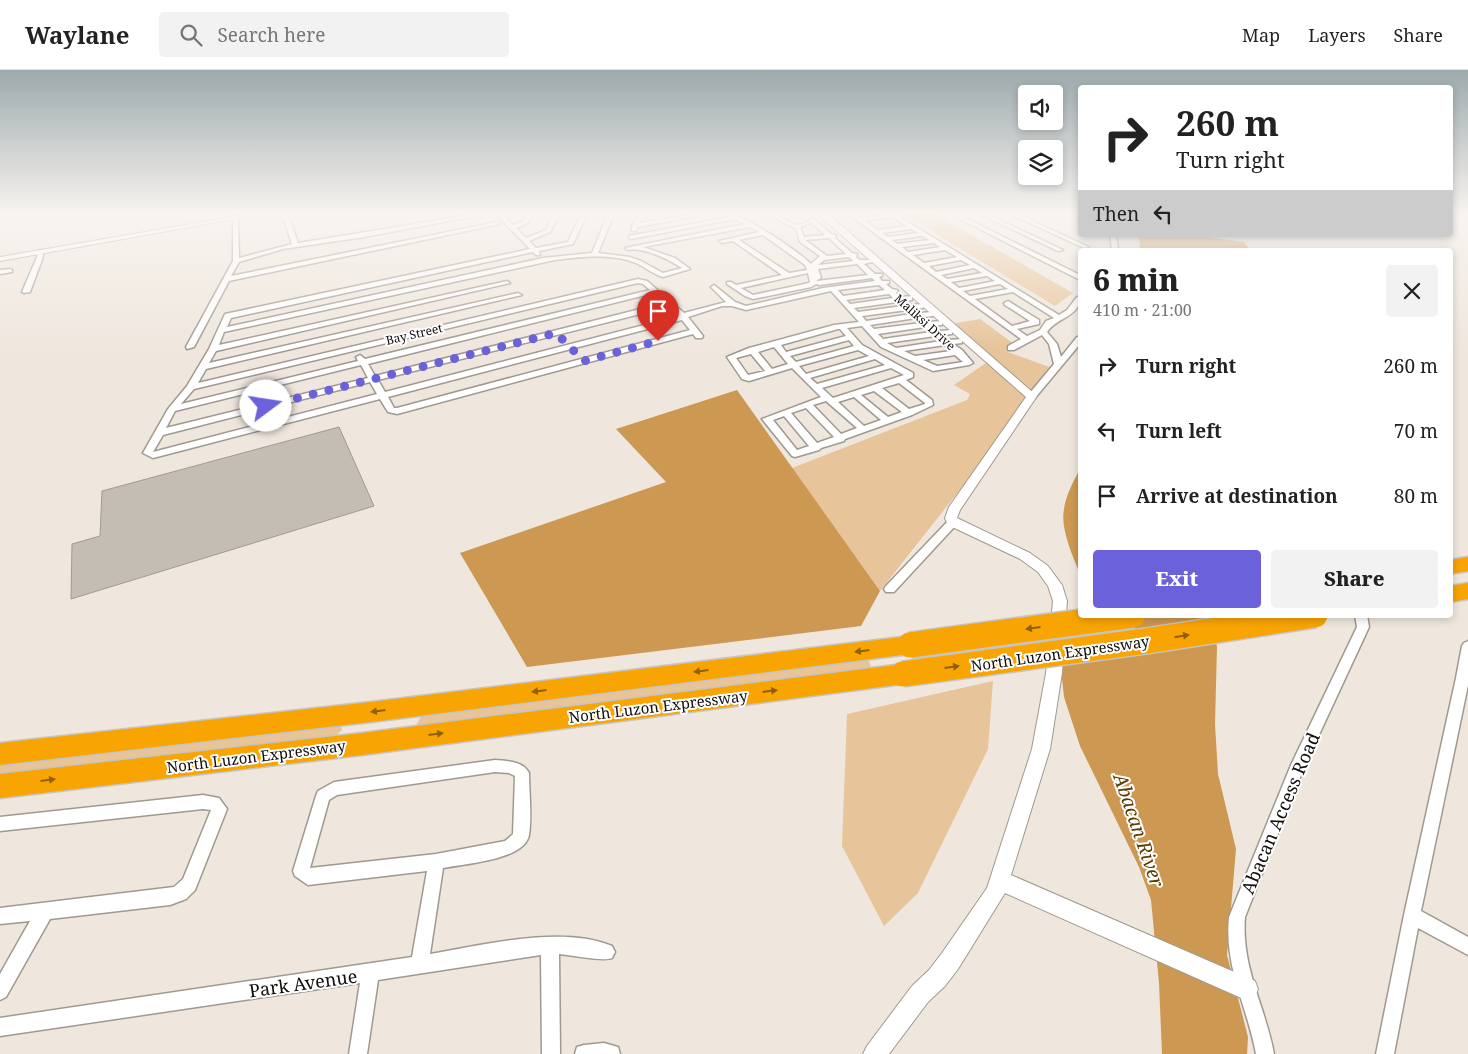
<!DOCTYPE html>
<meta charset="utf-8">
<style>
:root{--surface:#fff;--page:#f2f2f2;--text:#222;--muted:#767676;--line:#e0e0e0;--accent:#6b61db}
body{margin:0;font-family:"Noto Serif",serif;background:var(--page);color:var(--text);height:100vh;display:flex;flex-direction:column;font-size:19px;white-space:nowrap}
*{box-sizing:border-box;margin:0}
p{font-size:16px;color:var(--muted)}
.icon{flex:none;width:28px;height:28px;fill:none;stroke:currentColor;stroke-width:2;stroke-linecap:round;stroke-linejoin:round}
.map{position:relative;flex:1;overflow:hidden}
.details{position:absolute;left:1078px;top:178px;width:375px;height:370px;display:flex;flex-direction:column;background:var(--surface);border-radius:5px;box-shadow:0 2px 8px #0003}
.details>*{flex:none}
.banner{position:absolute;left:1078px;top:15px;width:375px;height:152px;border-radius:5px;box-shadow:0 2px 8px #0003;background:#fff;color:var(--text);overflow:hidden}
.controls{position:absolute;left:1018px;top:15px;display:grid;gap:10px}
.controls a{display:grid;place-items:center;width:45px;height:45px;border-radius:5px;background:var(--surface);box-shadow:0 2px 8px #0003;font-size:25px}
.pin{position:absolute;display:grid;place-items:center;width:42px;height:42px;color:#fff;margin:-51px -21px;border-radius:50% 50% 50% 0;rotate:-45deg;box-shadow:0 0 5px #0007}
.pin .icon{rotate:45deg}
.me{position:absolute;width:55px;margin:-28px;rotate:76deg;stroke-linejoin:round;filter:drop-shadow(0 0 4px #0008)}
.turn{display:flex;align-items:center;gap:18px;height:105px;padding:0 15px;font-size:22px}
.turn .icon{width:65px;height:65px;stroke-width:2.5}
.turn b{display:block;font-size:35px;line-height:42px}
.then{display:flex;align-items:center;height:48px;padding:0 15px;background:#0003;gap:10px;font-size:19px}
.round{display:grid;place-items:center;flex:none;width:52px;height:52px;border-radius:5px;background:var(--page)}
.head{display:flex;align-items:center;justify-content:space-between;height:85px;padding:0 15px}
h1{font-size:30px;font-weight:800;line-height:38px}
.action{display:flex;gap:10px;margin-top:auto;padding:10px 15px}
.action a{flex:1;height:58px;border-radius:5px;background:var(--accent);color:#fff;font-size:20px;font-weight:800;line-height:58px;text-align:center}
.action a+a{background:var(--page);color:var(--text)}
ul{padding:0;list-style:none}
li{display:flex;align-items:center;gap:15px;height:65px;padding:0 15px}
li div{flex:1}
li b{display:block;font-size:19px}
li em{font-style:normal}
header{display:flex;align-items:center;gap:30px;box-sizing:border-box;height:70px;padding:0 25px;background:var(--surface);border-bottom:1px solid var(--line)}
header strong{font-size:24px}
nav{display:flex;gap:28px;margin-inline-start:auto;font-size:18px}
.search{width:350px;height:45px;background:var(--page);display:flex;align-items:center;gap:12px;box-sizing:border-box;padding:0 18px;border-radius:5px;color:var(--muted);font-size:19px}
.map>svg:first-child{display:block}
.green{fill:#e7c499}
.forest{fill:#cc9852}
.water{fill:#cd9852}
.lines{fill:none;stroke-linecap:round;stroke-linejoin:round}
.stream{stroke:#cd9852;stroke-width:2}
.building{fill:#c4bdb4;stroke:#a19a92}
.minor-casing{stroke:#9f9990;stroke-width:3}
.tertiary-casing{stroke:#9f9990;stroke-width:2}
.motorway-casing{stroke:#c6c5c4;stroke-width:3}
.minor{fill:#fff;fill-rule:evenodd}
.tertiary{fill:#fff;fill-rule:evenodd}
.motorway{fill:#f8a403;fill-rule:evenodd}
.motorway-bridge-casing{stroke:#c6c5c4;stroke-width:28;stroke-linecap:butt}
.motorway-bridge{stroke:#f8a403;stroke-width:25}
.oneway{fill:#906007}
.route{stroke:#6b61db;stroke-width:9;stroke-dasharray:0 16.2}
.labels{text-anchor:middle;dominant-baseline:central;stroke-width:4;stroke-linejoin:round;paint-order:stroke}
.far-street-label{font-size:12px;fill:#100e0b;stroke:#fff}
.street-label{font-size:15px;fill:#100e0b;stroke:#fff}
.near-street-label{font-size:18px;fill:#100e0b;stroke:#fff}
.near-water-label{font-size:19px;font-style:italic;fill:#5d3a00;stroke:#fff}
</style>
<header>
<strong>Waylane</strong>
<div class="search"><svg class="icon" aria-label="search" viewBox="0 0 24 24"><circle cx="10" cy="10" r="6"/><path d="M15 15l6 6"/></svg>Search here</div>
<nav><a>Map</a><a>Layers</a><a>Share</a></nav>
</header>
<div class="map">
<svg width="1468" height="984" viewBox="0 0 1468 984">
<rect width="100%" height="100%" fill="#efe7de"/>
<path class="green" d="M903,144H934L1073,223L1055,236Z
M980,249L1014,274L1005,281L1055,299L880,521L792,398L967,330L970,324L954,315L986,293L945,255Z
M867,586L873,602L420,658L417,654L422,644Z
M993,611L988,679L918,823L884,856L842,776L847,644Z
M337,654L341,656L342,660L332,669L0,710V689Z"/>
<path class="forest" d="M737,320L880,521L861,556L527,597L460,483L666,412L616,359Z"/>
<path class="water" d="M1139,165H1191L1244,172L1250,180H1140Z
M1080,399V504C1073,487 1060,458 1064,439C1066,425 1073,412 1080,399Z
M1090,545H1211L1217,577L1215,654L1218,704L1236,779L1227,885L1248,967L1247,984H1162L1159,913L1151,830L1139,797L1080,676L1064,627L1061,599L1084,564Z"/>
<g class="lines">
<path class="stream" d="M0,144H3"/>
</g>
<path class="building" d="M339,357L374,436L71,529L72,474L100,466L102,421Z"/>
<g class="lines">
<defs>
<path id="minor" d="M282,144H288L298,173L476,144L481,145L364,167L283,179L239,192L231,206L497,152L500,154L229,211L194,277L187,279L186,277L233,191V148L238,149L239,188L292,174Z
M496,144H502L513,155L524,151V144H530L531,148L528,153L516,158L526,168L546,160L553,144H559L550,162L529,171L536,178L568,172L581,144H587L573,174L539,181L540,185H536L533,182L231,248L227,257L543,188L592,183L608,144H614L598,183L630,187L641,191L663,203L682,198C668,189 644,177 628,180L625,178L745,154L735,149L631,169L629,168V166L730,147L727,144C744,144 798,181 811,194L820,186L800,172L796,159L767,144H774L796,155L809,152V154L800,157L804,167L825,165L809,150L814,149L831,164L836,165L835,168L852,183L857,184L856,187L860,190H872V192L864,194L875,204H882V206L879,207L882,211H889V213L886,214L892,219L897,220L898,221L896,223L901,227L912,226V230L905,231L910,235L923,234V238L914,239L919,243L933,242V246L923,247L929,252L942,251V255L933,256L939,261L952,260V264L943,265L948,270L962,269V273L953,274L962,280L973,293L969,295L933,301L881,277L862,256L847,258L862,275L913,303V307L906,310L932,330L933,335L912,345L845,369L844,371L821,378L819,380L795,387L792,386L762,349L821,327L792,298L749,311L742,309L727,287L749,278L834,255L859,252L831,221L746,240L732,236H722L688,247L703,266L702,268H696L693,264L397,344L388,342L380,329L153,388L143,383L168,339L187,316L209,279L225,244L530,179ZM750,157L759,162L719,171L722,173L733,171L782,205L736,215L731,212H727V214L745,226L753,229L811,217L816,214L819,215L872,208L875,211L823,218L746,236L735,232L714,215L711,217L726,232L684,243L647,211L638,209L198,313L206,299L522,225L518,223L209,293L216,281L510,213L507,211L219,275L224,262L555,190C581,187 610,183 636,193C645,197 653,204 663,207L690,199L675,188L643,177ZM763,165L805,195L807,200L789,203L739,170ZM829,168L846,184L827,186L805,170ZM849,187L853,191L818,195L824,190ZM857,194L868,205L817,211V210L821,208L818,199ZM808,203L810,212L809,213L753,225L741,218ZM638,213L643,214L650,220L365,289L360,285L356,287L358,291L181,334L194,319ZM879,215L885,220L843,226L838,220ZM654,223L664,233L375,306L368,294ZM889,224L893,228L850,234L846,230ZM897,232L903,236L858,242L854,238ZM668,237L679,246L385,322L378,310ZM907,240L911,244L866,251L862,246ZM916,248L921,253L874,259L870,255ZM682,250L690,260L397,338H394L388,327ZM925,257L931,262L883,269L878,264ZM838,259H840L846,266L786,282L781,275ZM935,266L941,271L896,278L887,273ZM849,270L854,276L796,292L790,286ZM945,275L951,281L915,286L904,281ZM774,277L788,294L772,299L758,282ZM858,280L869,286L806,304L799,296ZM751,284L765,301L748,305L736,288ZM955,285L963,292L937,296L923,290ZM875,289L885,295L817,314L810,308ZM361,295L368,308L166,358L175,341ZM891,298L904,305L833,328L822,318ZM370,312L377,324L153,382L163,365ZM899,313L925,333V334L909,339L882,318ZM874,321L902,342L888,347L861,325ZM854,327L881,350L864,356L838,332ZM826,331L857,358L841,364L813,335ZM806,338L834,367L817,373L791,343ZM784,346L809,376L797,380L773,350Z
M647,144H656L642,148L640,153L696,144H707L638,157L636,161H632V156L638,146Z
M848,144H854L861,148L895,144L1059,245L1067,240L1077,227H1080C1080,247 1057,247 1047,262L1057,274L1061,287L1077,267H1080V274L1035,328H1029V324L1054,294L1049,274L1042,265L1014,280H1008V276L1021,269ZM892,147L907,156L878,160L865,151ZM911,159L918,163L888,167L882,163ZM922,166L929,170L897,174L892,170ZM934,173L940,177L908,182L902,177ZM945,180L957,187L924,193L913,185ZM961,190L970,195L936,202L929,196ZM974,198L982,203L947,209L941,205ZM987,206L995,211L959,218L951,212ZM1000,214L1008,219L970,226L963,221ZM1013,222L1054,248L1046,251L1040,260L1027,266L1017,259L1039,254V250L1008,231L1004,233L1005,235L1030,251L1012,256L975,229Z
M950,144H957L1080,205V210Z
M980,144H987L1063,180L1058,181Z
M1010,144H1017L1089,177L1084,178Z
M1110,165H1116L1118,180H1112Z
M40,180L43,182V187L30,222L24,223L22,222L37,187V182Z
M10,199L12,200V202L0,204V200Z
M953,449L958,452L957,454L894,522H886L884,519L886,516L949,450Z
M1355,545H1367L1369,557L1305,695L1245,847C1241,898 1265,935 1274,984H1256C1247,935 1224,898 1229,847L1291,695L1357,557Z
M1468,571V615L1421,841L1468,867V885L1418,858L1394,984H1376L1404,845L1456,608L1462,576L1464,573Z
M495,690C507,691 523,691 529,703C529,723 532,745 529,765C525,790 464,794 443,798L430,884C483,875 562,855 612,876L615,882L612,888C603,892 572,885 559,884L560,984H542L541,885L378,910L367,984H349L360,913L0,966V948L412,887L427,801L308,815L295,806L293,801L316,726L318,721L334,712ZM495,702L509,703L515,706L513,764L505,771L436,784L310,798L329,730L337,725Z
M203,725L219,728L227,739L195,820L186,829L170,835L50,849L6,927L0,930V904L30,851L0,854V838L174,817L183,809L211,740L203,739L0,761V747Z
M604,973L618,977L620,984H575L577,977L584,975Z"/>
<path id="tertiary" d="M249,144H263L0,191V187Z
M822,144H828L1037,326L960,440L957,448L1030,483L1048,496L1062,515L1067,531L1062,603L1050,679L1011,805L1255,911L1258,919L1255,927L1247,930L1239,927L1005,823L958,899L945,916L928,932L889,984H863L867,976L912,916L929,900L942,883L987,818L1032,679L1046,603L1053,531L1048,516L1038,502L1020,489L948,455L945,448L949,437L1026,327L822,148Z"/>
<path id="motorway" d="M1468,487V501L1450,504V490Z
M1468,513V529L1450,532V516Z
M910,566L918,569L922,575L918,581L910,584L371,652L0,695V673L371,632Z
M903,594L912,597L915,604L912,611L903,614L362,685L0,728V704L362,663Z"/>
</defs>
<use href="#minor" class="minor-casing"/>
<use href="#tertiary" class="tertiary-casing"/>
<use href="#motorway" class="motorway-casing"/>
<use href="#minor" class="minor"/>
<use href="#tertiary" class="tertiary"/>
<use href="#motorway" class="motorway"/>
<defs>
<path id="motorway-bridge" d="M910,575L1133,545
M903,604L1146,571L1315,545"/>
</defs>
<use href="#motorway-bridge" class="motorway-bridge-casing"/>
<use href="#motorway-bridge" class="motorway-bridge"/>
</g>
<defs><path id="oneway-solid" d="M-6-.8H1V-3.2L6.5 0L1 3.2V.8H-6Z" transform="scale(1.25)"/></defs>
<g class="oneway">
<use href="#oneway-solid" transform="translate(1033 558) rotate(172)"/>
<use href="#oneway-solid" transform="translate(1182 566) rotate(-9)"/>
<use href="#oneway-solid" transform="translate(862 581) rotate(173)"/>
<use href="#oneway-solid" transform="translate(952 597) rotate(-8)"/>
<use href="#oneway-solid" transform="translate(701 601) rotate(173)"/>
<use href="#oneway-solid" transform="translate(539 621) rotate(173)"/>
<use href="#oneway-solid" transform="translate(770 621) rotate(-7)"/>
<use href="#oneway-solid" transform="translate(378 641) rotate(173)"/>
<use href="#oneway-solid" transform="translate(436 664) rotate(-7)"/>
<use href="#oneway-solid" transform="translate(48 710) rotate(-7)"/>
</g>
<linearGradient id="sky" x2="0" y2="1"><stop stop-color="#9da9ac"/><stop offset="0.51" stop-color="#f8f4f0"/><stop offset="1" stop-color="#f8f4f0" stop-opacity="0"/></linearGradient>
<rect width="1468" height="281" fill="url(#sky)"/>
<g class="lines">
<path class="route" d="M266,336L556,263L584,291L658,271"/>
</g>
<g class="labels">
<g class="far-street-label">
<text transform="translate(925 252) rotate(42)">Maliksi Drive</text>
<text transform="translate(414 264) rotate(-13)">Bay Street</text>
</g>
<g class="street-label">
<text transform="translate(1060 583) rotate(-8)">North Luzon Expressway</text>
<text transform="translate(658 636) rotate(-7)">North Luzon Expressway</text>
<text transform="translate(256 686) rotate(-7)">North Luzon Expressway</text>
</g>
<g class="near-street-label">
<text transform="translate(1280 743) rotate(-67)">Abacan Access Road</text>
<text transform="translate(303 913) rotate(-8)">Park Avenue</text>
</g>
<g class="near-water-label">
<text transform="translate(1139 760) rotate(71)">Abacan River</text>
</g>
</g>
</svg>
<div class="controls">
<a><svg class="icon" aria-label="sound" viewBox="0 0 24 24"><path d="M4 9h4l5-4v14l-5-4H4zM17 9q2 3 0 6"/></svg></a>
<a><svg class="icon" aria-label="layers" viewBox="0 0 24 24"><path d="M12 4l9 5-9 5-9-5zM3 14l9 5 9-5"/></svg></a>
</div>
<div class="pin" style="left:658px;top:271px;background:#d93025"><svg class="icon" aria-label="arrive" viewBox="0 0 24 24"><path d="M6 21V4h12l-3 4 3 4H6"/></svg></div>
<svg class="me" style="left:266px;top:336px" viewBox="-20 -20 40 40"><circle r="19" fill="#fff"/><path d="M0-13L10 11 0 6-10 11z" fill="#6b61db"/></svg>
<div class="banner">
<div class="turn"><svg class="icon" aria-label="right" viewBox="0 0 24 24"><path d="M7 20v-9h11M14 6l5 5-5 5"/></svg><div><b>260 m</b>Turn right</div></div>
<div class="then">Then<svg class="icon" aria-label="left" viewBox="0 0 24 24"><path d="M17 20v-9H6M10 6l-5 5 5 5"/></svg></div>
</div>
<section class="details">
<div class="head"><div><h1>6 min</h1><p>410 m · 21:00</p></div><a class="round"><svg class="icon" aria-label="close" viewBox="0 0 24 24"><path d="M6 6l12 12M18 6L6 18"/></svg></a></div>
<ul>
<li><svg class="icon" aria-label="right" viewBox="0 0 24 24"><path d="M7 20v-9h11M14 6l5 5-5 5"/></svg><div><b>Turn right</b></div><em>260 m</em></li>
<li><svg class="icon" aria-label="left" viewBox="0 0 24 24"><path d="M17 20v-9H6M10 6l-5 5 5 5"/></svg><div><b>Turn left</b></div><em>70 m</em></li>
<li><svg class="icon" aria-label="arrive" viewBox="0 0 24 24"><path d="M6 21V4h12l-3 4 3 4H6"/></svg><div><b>Arrive at destination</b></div><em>80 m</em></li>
</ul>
<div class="action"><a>Exit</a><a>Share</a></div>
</section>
</div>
